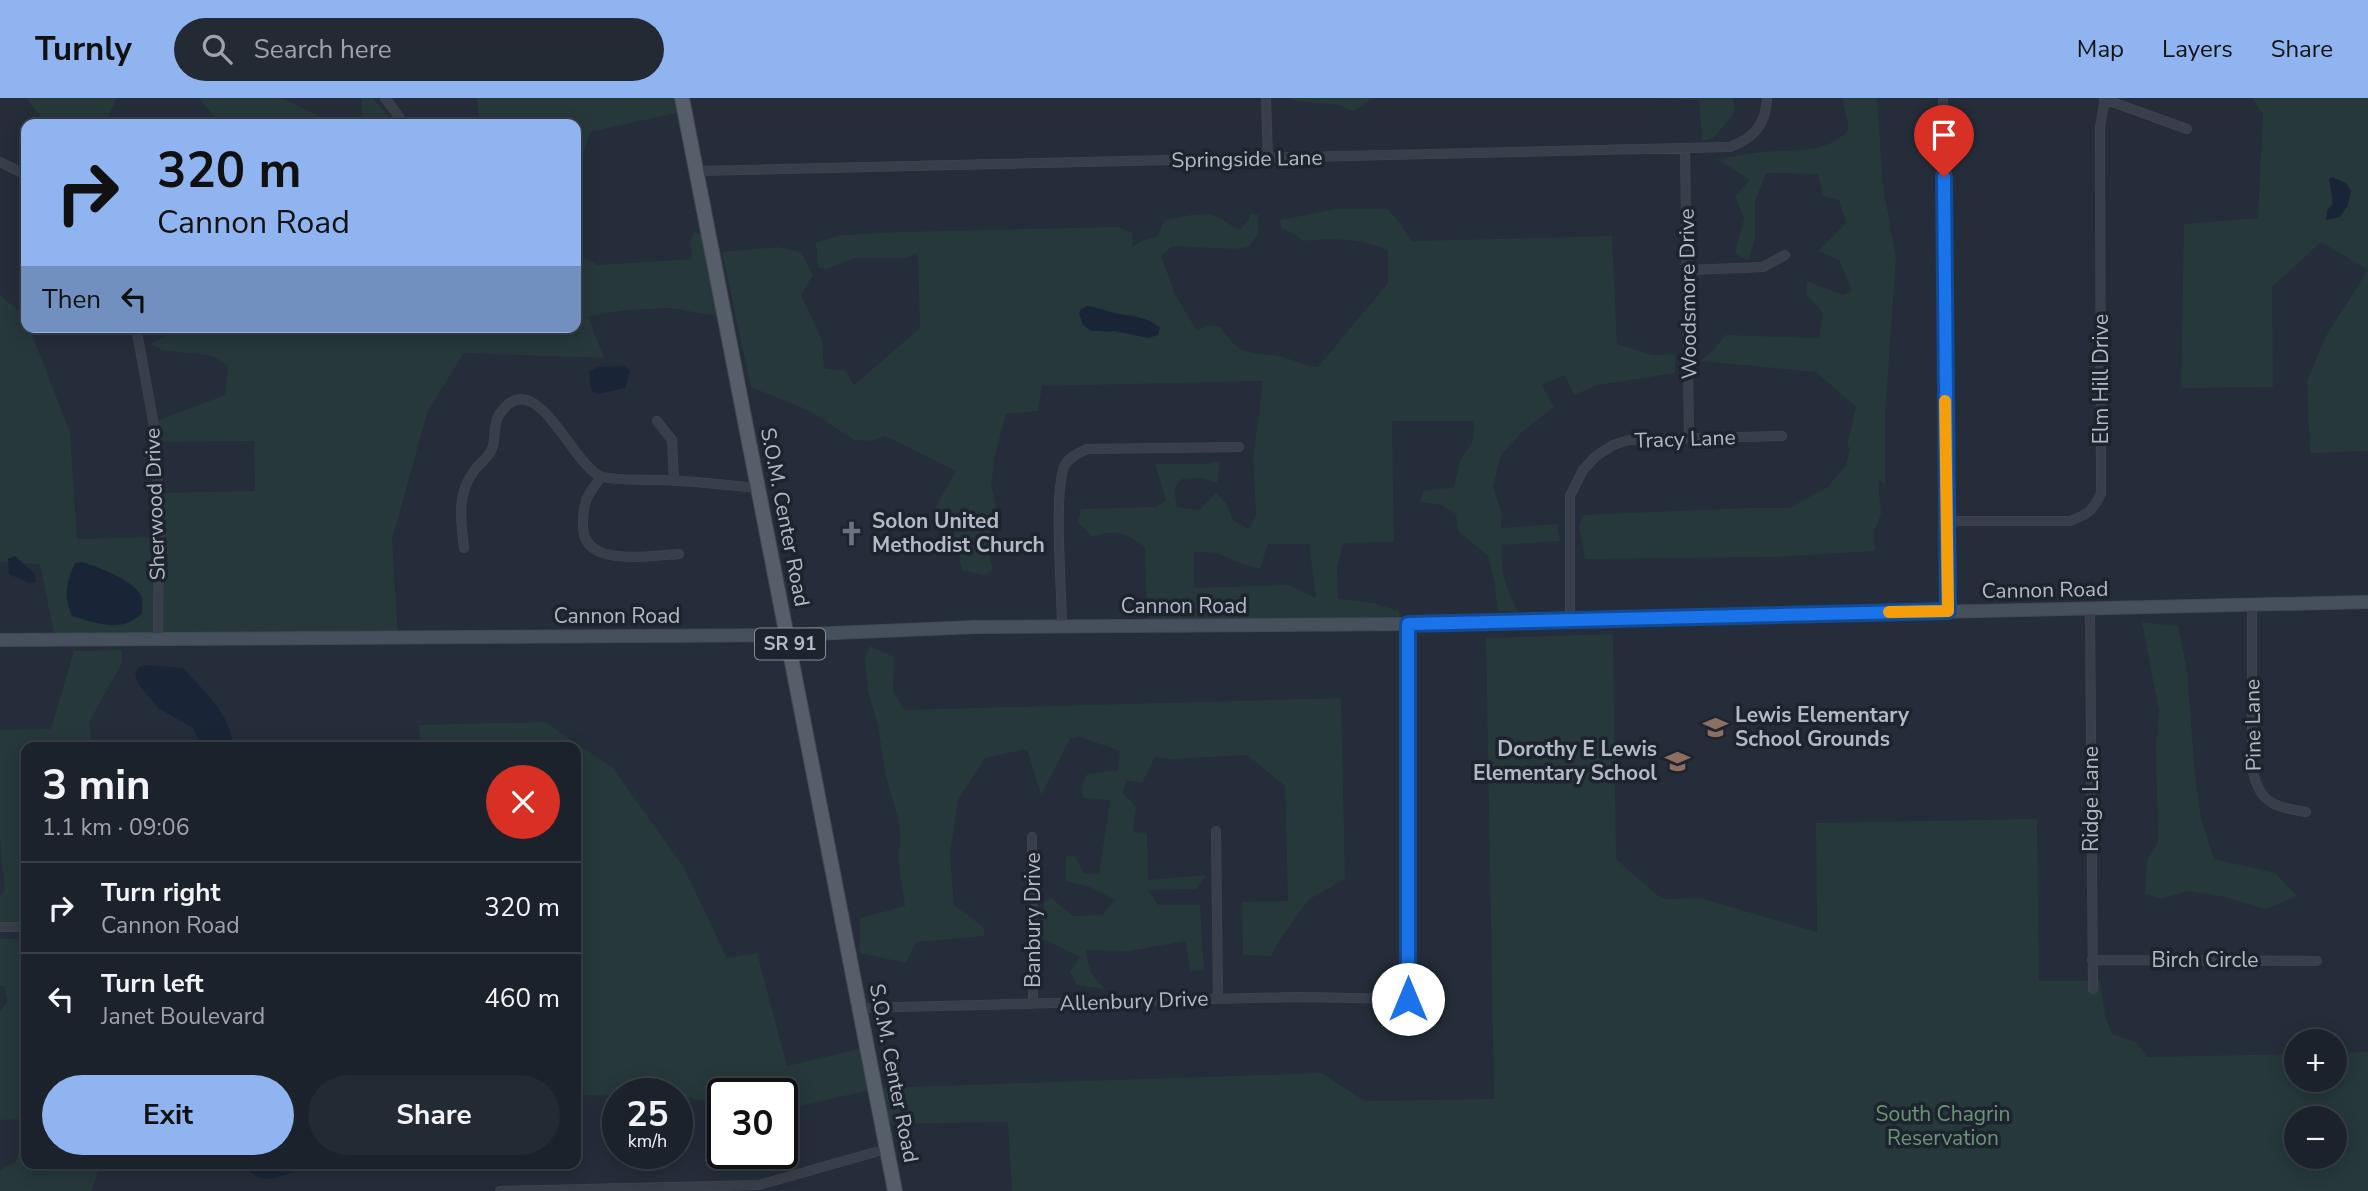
<!DOCTYPE html>
<meta charset="utf-8">
<style>
:root{--surface:#1b222b;--page:#242a33;--text:#f1f3f6;--muted:#a0a4a9;--line:#393f47;--accent:#8fb4ef}
body{margin:0;font-family:"Nunito Sans",sans-serif;background:var(--page);color:var(--text);height:100vh;display:flex;flex-direction:column;font-size:26px;white-space:nowrap}
*{box-sizing:border-box;margin:0}
p{font-size:23px;color:var(--muted)}
.icon{flex:none;width:38px;height:38px;fill:none;stroke:currentColor;stroke-width:2;stroke-linecap:round;stroke-linejoin:round}
.map{position:relative;flex:1;overflow:hidden}
.panel{position:absolute;left:21px;top:644px;width:560px;height:427px;display:flex;flex-direction:column;background:var(--surface);border-radius:14px;box-shadow:0 4px 18px #0003,0 0 0 2px var(--line)}
.panel>*{flex:none}
.top-card{position:absolute;left:21px;top:21px;width:560px;height:214px;border-radius:14px;box-shadow:0 4px 18px #0003,0 0 0 2px var(--line);background:#8fb4ef;color:#111;overflow:hidden}
.buttons{position:absolute;left:2284px;top:931px;display:grid;gap:14px}
.buttons a{display:grid;place-items:center;width:63px;height:63px;border-radius:50%;background:var(--surface);box-shadow:0 4px 18px #0003,0 0 0 2px var(--line);font-size:35px}
.speed{position:absolute;left:602px;top:980px;display:flex;gap:14px;font-size:35px;font-weight:700;text-align:center}
.speed>*{display:grid;place-content:center;width:91px;height:91px;border-radius:50%;background:var(--surface);box-shadow:0 4px 18px #0003,0 0 0 2px var(--line);line-height:1}
.speed small{font-size:18px;font-weight:400}
.speed .limit{border:4px solid #111;border-radius:10px;background:#fff;color:#111}
.pin{position:absolute;display:grid;place-items:center;width:60px;height:60px;color:#fff;margin:-72px -30px;border-radius:50% 50% 50% 0;rotate:-45deg;box-shadow:0 0 7px #0007}
.pin .icon{rotate:45deg}
.me{position:absolute;width:77px;margin:-38px;rotate:0deg;stroke-linejoin:round;filter:drop-shadow(0 0 5px #0008)}
.turn{display:flex;align-items:center;gap:24px;height:147px;padding:0 21px;font-size:32px}
.turn .icon{width:91px;height:91px;stroke-width:2.5}
.turn b{display:block;font-size:49px;line-height:60px}
.then{display:flex;align-items:center;height:66px;padding:0 21px;background:#0003;gap:14px;font-size:26px}
.round{display:grid;place-items:center;flex:none;width:74px;height:74px;border-radius:37px;background:var(--page)}
.head{display:flex;align-items:center;justify-content:space-between;height:119px;padding:0 21px}
h1{font-size:42px;font-weight:700;line-height:52px}
.cta{display:flex;gap:14px;margin-top:auto;padding:14px 21px}
.cta a{flex:1;height:80px;border-radius:42px;background:var(--accent);color:#111;font-size:28px;font-weight:700;line-height:80px;text-align:center}
.cta a+a{background:var(--page);color:var(--text)}
ul{padding:0;list-style:none}
li{display:flex;align-items:center;gap:21px;height:91px;padding:0 21px;border-top:2px solid var(--line)}
li div{flex:1}
li b{display:block;font-size:26px}
li em{font-style:normal}
header{display:flex;align-items:center;gap:42px;box-sizing:border-box;height:98px;padding:0 35px;background:var(--accent);color:#111}
header strong{font-size:33px}
nav{display:flex;gap:38px;margin-inline-start:auto;font-size:24px}
.search{width:490px;height:63px;background:var(--page);display:flex;align-items:center;gap:18px;box-sizing:border-box;padding:0 24px;border-radius:38px;color:var(--muted);font-size:26px}
.map>svg:first-child{display:block}
.green{fill:#26383a;fill-rule:evenodd}
.water{fill:#192536}
.lines{fill:none;stroke-linecap:round;stroke-linejoin:round}
.minor-casing{stroke:#414852;stroke-width:10}
.secondary-casing{stroke:#414852;stroke-width:14}
.primary-casing{stroke:#414852;stroke-width:16}
.minor{stroke:#383f4a;stroke-width:9}
.secondary{stroke:#464f5c;stroke-width:12}
.primary{stroke:#565e69;stroke-width:14}
.route-casing{stroke:#114b97;stroke-width:18}
.route{stroke:#1a73e8;stroke-width:12}
.slow{stroke:#f59e0b;stroke-width:12}
.labels{text-anchor:middle;dominant-baseline:central;stroke-width:7;stroke-linejoin:round;paint-order:stroke}
.shield{fill:#1d242e;stroke:#868d98;stroke-width:2}
.shield-label{font-size:19px;font-weight:bold;fill:#b3bac5}
.street-label{font-size:21px;fill:#b3bac5;stroke:#1d242e}
.poi-label{font-size:21px;font-weight:bold;fill:#b3bac5;stroke:#1d242e;text-anchor:start}
.park-label{font-size:21px;fill:#6c9475;stroke:#1d242e}
</style>
<header>
<strong>Turnly</strong>
<div class="search"><svg class="icon" aria-label="search" viewBox="0 0 24 24"><circle cx="10" cy="10" r="6"/><path d="M15 15l6 6"/></svg>Search here</div>
<nav><a>Map</a><a>Layers</a><a>Share</a></nav>
</header>
<div class="map">
<svg width="2368" height="1093" viewBox="0 0 2368 1093">
<rect width="100%" height="100%" fill="#242d39"/>
<path class="green" d="M26,0H117L104,26H47Z
M199,0H281L336,26H220Z
M362,0H373L395,26H343L362,18Z
M477,0H682L685,13L590,34L576,81V26H479Z
M1290,0H1375L1353,13L1338,7L1296,3Z
M1652,0H1733L1735,14L1713,40L1702,43L1699,2Z
M1842,0H1877L1883,88L1896,160L1885,316V387L1878,382L1881,416L1874,434L1875,453L1772,459L1585,461L1579,428L1583,417L1747,410H1789L1826,390L1846,368L1850,350L1847,347L1856,309L1816,274L1700,263L1713,253L1725,237L1819,240L1823,215L1806,196L1807,183L1843,197L1852,192L1839,162L1818,153L1846,125L1839,102L1823,98L1818,76L1766,75L1755,104V142L1748,162L1735,156L1744,120L1735,98L1750,82L1717,61C1731,59 1746,56 1761,54C1792,51 1827,57 1849,31Z
M2252,0H2368V353L2310,355L2307,283L2326,238L2368,172L2321,144L2272,189L2273,289L2181,290L2184,126L2258,120L2263,16Z
M1336,111H1387L1399,124L1412,143L1612,138L1617,246L1653,257L1675,256V275L1598,287L1574,297L1565,277L1542,287L1554,309L1523,333L1501,357L1493,389L1502,416L1501,430L1557,426L1560,443L1502,447C1501,477 1505,487 1518,514L1498,513L1494,482L1488,458L1458,433L1456,416L1441,407L1420,404L1423,393L1454,389L1460,363L1473,342L1474,323H1392L1394,444L1343,445L1337,471L1338,501L1373,505L1399,513L1400,520L1194,524L1147,527L1145,449C1125,435 1117,430 1092,439L1078,424L1081,411L1156,409L1166,402L1155,366H1205L1220,363L1217,385L1203,380L1182,381L1174,391L1177,409L1199,412L1216,395L1226,405L1233,422L1249,431L1256,418L1253,362L1263,283L1042,288L1038,313L1006,316L996,353L991,387L996,407L997,424L987,448L993,471L984,477L962,472L953,430L935,410L956,373L885,338L873,343L854,342L810,313L751,289L722,154L778,149L801,154L813,177L801,197L822,242L824,270L845,273L854,287L920,230L918,155L904,160H855L827,171L818,169L816,144L843,137L900,134L1118,129L1133,135L1132,149L1141,143L1158,138L1164,123C1179,119 1205,112 1220,120C1227,123 1232,129 1239,132L1249,122L1250,116L1259,117L1258,136L1249,149L1234,151L1172,148L1161,158L1175,196L1197,233L1207,227L1220,229C1243,263 1252,251 1286,260C1297,263 1307,269 1318,269L1388,185V152C1358,140 1334,140 1303,143L1293,135L1282,131L1280,122ZM1099,210L1117,216L1136,217L1149,240L1115,233L1102,234ZM1268,446H1309L1316,500L1289,487L1194,490V454L1218,455L1236,464L1260,471Z
M694,134L701,136L716,218L671,210L626,212L588,218L604,260L464,255L428,312L392,442L398,538L55,541L40,466L0,464V197L25,218L26,229H29L70,334L77,441L158,439V395L255,393L254,343L156,344L154,324L225,297L228,267L212,258L162,252L151,246L179,229H576V156L598,167L692,161L690,144Z
M2142,524L2178,528L2187,572L2195,676L2201,721L2214,761L2275,775L2297,798L2265,811L2225,799L2189,793L2160,801L2145,795L2147,762L2158,744L2156,650L2159,614Z
M1613,536L1616,761L1662,801L1700,800L1817,834L1816,725L2037,721L2039,883H2100L2105,918L2112,936L2136,944L2147,959L2296,956V982H2334L2335,955L2368,954V1093H1012L1008,1024L882,1026L875,991L782,1012V996H723V1006L677,998V996L576,997V649H420L419,627L545,624L613,670L683,768L727,860L757,855L787,968L867,949L876,990L1321,975L1365,1003L1494,1001L1486,540ZM2296,1020H2334V1059H2296Z
M870,548L894,559L893,593L904,612L1341,600L1345,781L1308,802L1277,846L1271,858L1243,857L1242,804L1288,803L1285,688L1247,657L1172,661L1155,659L1142,685L1126,682L1123,695L1136,709L1133,734L1147,735L1148,782L1206,777L1196,791L1148,792L1158,807H1200L1204,872L1190,873L1186,843L1129,853L1086,852L1090,873L1104,891L1077,887L1070,874L1080,859L1042,840L1044,804L1051,800L1073,818L1102,817L1115,802L1090,789L1066,783V758L1075,759L1084,775L1099,776L1110,702L1083,700L1082,687L1087,676L1118,672L1120,653L1079,639L1070,641L1041,697L1027,651L985,660L958,702L950,756L954,807L983,829L985,838L916,844L906,865L860,855V820L905,808L898,759L901,741L898,720L886,679L878,628L868,593L865,560Z
M122,552V565L89,624L92,646L97,649H26V824H0V798L5,792L0,743V632L51,631L74,553Z
M0,841H26V1027L25,1021L0,1022V913L7,904L4,888H0Z
M26,1036V1066H100L92,1093H0V1072L15,1064Z"/>
<path class="water" d="M2332,79L2346,85L2351,93L2348,107L2340,119L2326,122L2327,113L2333,105L2329,81Z
M1087,208C1097,209 1105,213 1115,215C1133,220 1145,217 1160,230L1158,237L1148,240L1115,233H1091L1083,227L1079,215L1081,211Z
M624,268L630,272L625,290L597,296L591,292L589,274L598,269Z
M15,458L35,476L36,484L29,485L9,476L8,461Z
M82,464C98,469 134,482 141,498C143,502 142,510 142,515C122,536 97,525 72,518C63,497 66,486 75,465Z
M148,567L183,570C208,598 227,611 234,649H202L193,630L158,610L138,585L135,576L139,569Z
M244,1066H302L299,1072C274,1080 262,1090 244,1066Z"/>
<g class="lines">
<defs>
<path id="minor" d="M385,0L400,20L402,26
M1266,0L1268,61
M1943,0L1948,513
M2104,1L2187,31
M1685,51L1689,340
M0,64L26,77
M697,73L1730,49C1754,40 1766,26 1767,0
M1688,172L1763,169L1785,157
M136,229L156,339L159,416L158,542
M657,323L672,342L674,382
M601,379C586,399 583,403 583,428C583,471 650,457 679,456
M1946,423H2069C2086,418 2094,412 2101,395L2100,29L2105,0
M464,450C461,422 456,397 474,373C479,366 487,361 491,353C497,342 492,328 499,317C536,261 573,372 603,379C621,383 643,381 662,382C694,383 726,387 758,390
M2252,506V669C2258,704 2273,709 2306,714
M2090,512L2093,891
M1570,521V398L1583,372L1596,358L1613,347L1629,342L1782,338
M1062,528C1062,496 1053,390 1065,367C1069,359 1079,355 1087,351L1239,349
M1216,733L1218,901
M1032,739L1033,906
M0,829H26
M2092,862L2317,863
M860,910L1296,899L1408,901V526
M500,1093L759,1087L886,1051"/>
<path id="secondary" d="M0,542L788,537L975,529L1408,526L2368,504"/>
<path id="primary" d="M682,0L895,1093"/>
</defs>
<use href="#minor" class="minor-casing"/>
<use href="#secondary" class="secondary-casing"/>
<use href="#primary" class="primary-casing"/>
<use href="#minor" class="minor"/>
<use href="#secondary" class="secondary"/>
<use href="#primary" class="primary"/>
</g>
<g class="lines">
<defs>
<path id="route" d="M1408,901V526L1948,513L1944,79"/>
</defs>
<use href="#route" class="route-casing"/>
<use href="#route" class="route"/>
<path class="slow" d="M1889,514L1948,513L1945,303"/>
</g>
<defs>
<symbol id="church-bare" viewBox="-9 -9 18 18"><path d="M-1.2-6h2.4v3.5h3.3v2.4h-3.3V6h-2.4V-.1h-3.3v-2.4h3.3Z" fill="#6b7280" stroke="#1d242e" stroke-width="2.5" paint-order="stroke"/></symbol>
<symbol id="school-bare" viewBox="-9 -9 18 18"><path d="M0-5L7-2L0 1L-7-2ZM-4 1L0 2.5L4 1V4Q0 6-4 4Z" fill="#8d6e63" stroke="#1d242e" stroke-width="2.5" paint-order="stroke"/></symbol>
</defs>
<g fill-rule="evenodd">
<use href="#church-bare" x="834" y="418" width="35" height="35"/>
<use href="#school-bare" x="1698" y="612" width="35" height="35"/>
<use href="#school-bare" x="1660" y="646" width="35" height="35"/>
</g>
<g class="labels">
<rect class="shield" x="755" y="530.5" width="70" height="31" rx="5"/>
<g class="shield-label">
<text x="790" y="546">SR 91</text>
</g>
<g class="street-label">
<text transform="translate(1247 61) rotate(-1)">Springside Lane</text>
<text transform="translate(1688 196) rotate(-91)">Woodsmore Drive</text>
<text transform="translate(2101 281) rotate(-90)">Elm Hill Drive</text>
<text transform="translate(1685 341) rotate(-2)">Tracy Lane</text>
<text transform="translate(155 406) rotate(-92)">Sherwood Drive</text>
<text transform="translate(785 419) rotate(79)">S.O.M. Center Road</text>
<text transform="translate(2045 492) rotate(-1)">Cannon Road</text>
<text x="1184" y="508">Cannon Road</text>
<text x="617" y="518">Cannon Road</text>
<text transform="translate(2253 627) rotate(-91)">Pine Lane</text>
<text transform="translate(2091 701) rotate(-90)">Ridge Lane</text>
<text transform="translate(1033 822) rotate(-90)">Banbury Drive</text>
<text x="2205" y="862">Birch Circle</text>
<text transform="translate(1134 903) rotate(-2)">Allenbury Drive</text>
<text transform="translate(894 975) rotate(79)">S.O.M. Center Road</text>
</g>
<g class="poi-label">
<text x="872" y="423">Solon United<tspan x="872" dy="24">Methodist Church</tspan></text>
<text x="1735" y="617">Lewis Elementary<tspan x="1735" dy="24">School Grounds</tspan></text>
<text x="1657" y="651" text-anchor="end">Dorothy E Lewis<tspan x="1657" dy="24">Elementary School</tspan></text>
</g>
<g class="park-label">
<text x="1943" y="1016">South Chagrin<tspan x="1943" dy="24">Reservation</tspan></text>
</g>
</g>
</svg>
<div class="buttons">
<a>+</a>
<a>−</a>
</div>
<div class="speed"><div>25<small>km/h</small></div><div class="limit">30</div></div>
<div class="pin" style="left:1944px;top:79px;background:#d93025"><svg class="icon" aria-label="arrive" viewBox="0 0 24 24"><path d="M6 21V4h12l-3 4 3 4H6"/></svg></div>
<svg class="me" style="left:1408px;top:901px" viewBox="-20 -20 40 40"><circle r="19" fill="#fff"/><path d="M0-13L10 11 0 6-10 11z" fill="#1a73e8"/></svg>
<div class="top-card">
<div class="turn"><svg class="icon" aria-label="right" viewBox="0 0 24 24"><path d="M7 20v-9h11M14 6l5 5-5 5"/></svg><div><b>320 m</b>Cannon Road</div></div>
<div class="then">Then<svg class="icon" aria-label="left" viewBox="0 0 24 24"><path d="M17 20v-9H6M10 6l-5 5 5 5"/></svg></div>
</div>
<section class="panel">
<div class="head"><div><h1>3 min</h1><p>1.1 km · 09:06</p></div><a class="round" style="background:#d93025;color:#fff"><svg class="icon" aria-label="close" viewBox="0 0 24 24"><path d="M6 6l12 12M18 6L6 18"/></svg></a></div>
<ul>
<li><svg class="icon" aria-label="right" viewBox="0 0 24 24"><path d="M7 20v-9h11M14 6l5 5-5 5"/></svg><div><b>Turn right</b><p>Cannon Road</p></div><em>320 m</em></li>
<li><svg class="icon" aria-label="left" viewBox="0 0 24 24"><path d="M17 20v-9H6M10 6l-5 5 5 5"/></svg><div><b>Turn left</b><p>Janet Boulevard</p></div><em>460 m</em></li>
</ul>
<div class="cta"><a>Exit</a><a>Share</a></div>
</section>
</div>
